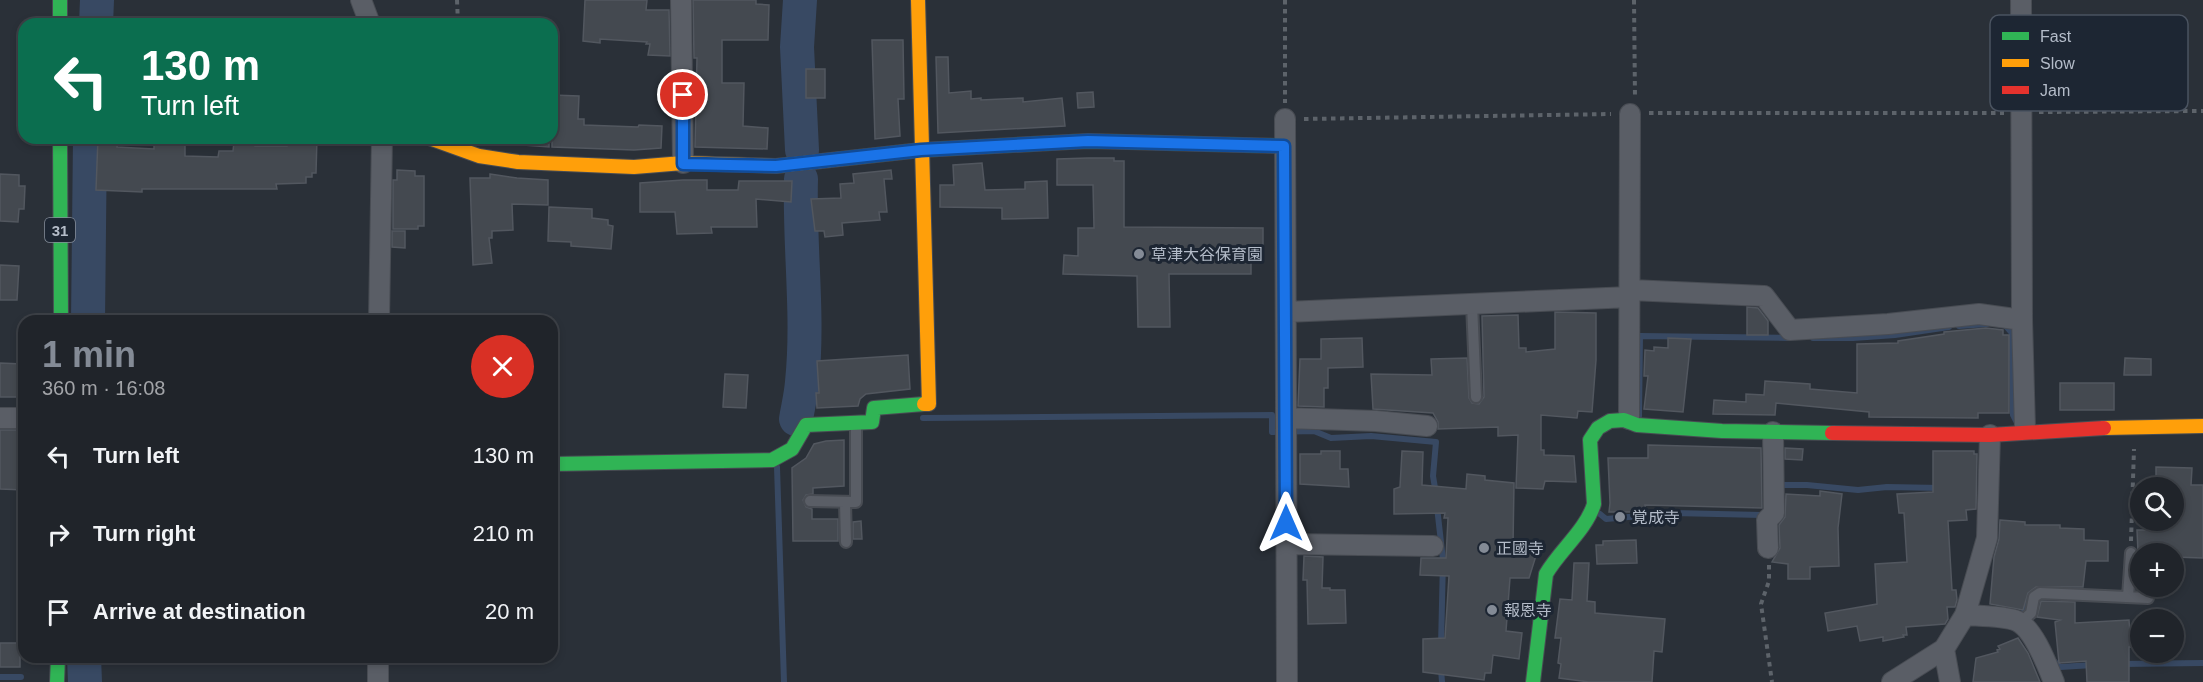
<!DOCTYPE html>
<meta charset="utf-8">
<style>
:root{--surface:#20242a;--page:#2d3036;--text:#f1f3f6;--muted:#a2a4a8;--line:#3d4147;--accent:#848b96}
body{margin:0;font-family:Helvetica,"Noto Sans JP",sans-serif;background:var(--page);color:var(--text);height:100vh;display:flex;flex-direction:column;font-size:22px;white-space:nowrap}
*{box-sizing:border-box;margin:0}
p{font-size:20px;color:var(--muted)}
.icon{flex:none;width:33px;height:33px;fill:none;stroke:currentColor;stroke-width:2;stroke-linecap:round;stroke-linejoin:round}
.map{position:relative;flex:1;overflow:hidden}
.panel{position:absolute;left:18px;top:315px;width:540px;height:348px;display:flex;flex-direction:column;background:var(--surface);border-radius:18px;box-shadow:0 3px 9px #0003,0 0 0 2px var(--line)}
.panel>*{flex:none}
.top-card{position:absolute;left:18px;top:18px;width:540px;height:126px;border-radius:18px;box-shadow:0 3px 9px #0003,0 0 0 2px var(--line);background:#0b6e4f;color:#fff;overflow:hidden}
.tools{position:absolute;left:2130px;top:477px;display:grid;gap:12px}
.tools a{display:grid;place-items:center;width:54px;height:54px;border-radius:50%;background:var(--surface);box-shadow:0 3px 9px #0003,0 0 0 2px var(--line);font-size:30px}
.pin{position:absolute;display:grid;place-items:center;width:51px;height:51px;color:#fff;margin:-26px;border:3px solid #fff;border-radius:50%;box-shadow:0 2px 6px #0007}
.me{position:absolute;width:66px;margin:-33px;rotate:0deg;stroke-linejoin:round;filter:drop-shadow(0 0 4px #0008)}
.turn{display:flex;align-items:center;gap:21px;height:126px;padding:0 24px;font-size:27px}
.turn .icon{width:78px;height:78px;stroke-width:2.5}
.turn b{display:block;font-size:42px;line-height:51px}
.round{display:grid;place-items:center;flex:none;width:63px;height:63px;border-radius:32px;background:var(--page)}
.summary{display:flex;align-items:center;justify-content:space-between;height:102px;padding:0 24px}
h1{font-size:36px;font-weight:700;line-height:45px;color:var(--accent)}
ul{padding:0;list-style:none}
li{display:flex;align-items:center;gap:18px;height:78px;padding:0 24px}
li div{flex:1}
li b{display:block;font-size:22px}
li em{font-style:normal}
.map>svg:first-child{display:block}
.lines{fill:none;stroke-linecap:round;stroke-linejoin:round}
.stream{stroke:#384963;stroke-width:6}
.river{stroke:#384963;stroke-width:34}
.building{fill:#444950;stroke:#52575f;stroke-width:1.5}
.lane-casing{stroke:#484c53;stroke-width:14}
.street-casing{stroke:#484c53;stroke-width:22}
.fast-casing{stroke:#484c53;stroke-width:16}
.slow-casing{stroke:#484c53;stroke-width:16}
.jam-casing{stroke:#484c53;stroke-width:16}
.path{stroke:#5d636a;stroke-width:4;stroke-dasharray:4.5 4.5;stroke-linecap:butt}
.lane{stroke:#5a5e66;stroke-width:10}
.street{stroke:#5a5e66;stroke-width:20}
.fast{stroke:#30b455;stroke-width:14}
.slow{stroke:#ff9f0a;stroke-width:14}
.jam{stroke:#e5322d;stroke-width:14}
.route-casing{stroke:#114b97;stroke-width:15}
.route{stroke:#1a73e8;stroke-width:10}
.poi-dot{fill:#848b96;stroke:#1d2633;stroke-width:2}
.labels{text-anchor:middle;dominant-baseline:central;stroke-width:6;stroke-linejoin:round;paint-order:stroke}
.shield{fill:#1d2633;stroke:#878f9c;stroke-width:1.5}
.shield-label{font-size:15px;font-weight:bold;fill:#b4bcc9}
.poi-label{font-size:16px;fill:#b4bcc9;stroke:#1d2633;text-anchor:start}
.key{fill:#1d2633;stroke:#4a5360;stroke-width:1.5}
.key-label{font-size:16px;fill:#b4bcc9}
</style>
<div class="map">
<svg width="2203" height="682" viewBox="0 0 2203 682">
<rect width="100%" height="100%" fill="#2a3038"/>
<g class="lines">
<path class="stream" d="M2004,324L2012,333L2013,415L2016,421H2019
M1959,326L1987,324
M1813,338H1853L1895,335L1949,327
M1639,416L1640,336L1790,338
M923,418L1272,415V432L1314,431L1331,438L1371,436L1436,442L1433,476L1436,494
M777,467L784,682
M1777,485H1807L1858,490L1887,487L1941,488
M1437,507L1443,560L1441,646
M1600,514L1606,519L1673,513L1762,515L1767,513
M2026,617L2024,613L2028,586
M2052,659L2060,667L2093,665
M2121,664L2203,663
M1441,669L1442,682
M0,677H21"/>
<path class="river" d="M800,0L797,47L802,150
M96,24L97,0
M88,321L90,138
M796,419C798,407 801,395 802,382C809,315 799,246 801,179
M84,657L85,682"/>
</g>
<path class="building" d="M585,0H647L646,10H669L670,56L648,55L650,44H646L647,42L600,39V43L583,41Z
M693,0H756V4L769,5L768,40H722V83H744L743,126L768,128L767,149L695,147L697,58H694Z
M872,40H903L904,99H898L900,136L875,139Z
M936,57H948L949,93L971,91V99L981,98V100L1023,98V102L1062,98L1065,126L938,133Z
M806,69H825V98H806Z
M1093,92L1094,107L1078,108L1077,93Z
M552,95L579,96L578,119H584V125L638,127L639,125L662,126L661,148L634,150L552,147Z
M98,138H118L117,147L154,149V138H185V156L218,157L219,151H233L234,142H255V146H287V138H317L316,173H312V177H306V183L276,184L277,189H142V192L96,190Z
M510,138H549V147L510,144Z
M1088,158H1114V161H1124V227L1263,228V252H1251V274H1169L1170,327H1138L1137,276L1063,274L1064,255L1078,256V228H1094L1093,185H1057V159Z
M982,163L985,190L1025,189V182L1047,181L1048,218L1002,219V208L940,207V185H954L953,165Z
M397,170L415,171V176H424V226H418V229H393V180H397Z
M891,170L892,179H884L887,212H879L880,220L842,223L843,235L825,237L824,231H815L811,199L841,198L840,184L854,183L853,174Z
M0,174L19,175V186H25L24,209H19L18,222L0,221Z
M490,174L517,178L548,180V205L512,204L513,230L492,231V238H489L492,263L473,265L470,178H490Z
M683,180H707V190H738L739,181H792L791,202L756,199L757,227H711L712,233L677,234L675,212H640V183Z
M549,207L592,209V218L608,220V225L613,226L611,249L571,246V242L548,241Z
M392,231H405V248L392,247Z
M0,265L19,266L17,300H0Z
M1747,307L1758,308L1768,321V335H1747Z
M1555,312L1596,313V360L1592,412L1578,411L1577,418L1541,415V450H1544V455L1574,456L1576,482L1545,481L1543,489L1516,488L1518,435L1498,436V427L1438,429V422L1433,413L1373,409L1371,374L1432,375L1431,359L1467,358L1469,398L1472,403L1479,404L1484,397L1482,316L1518,315L1519,348H1526V352L1555,349Z
M1986,328L2003,330V335H2009V413H1978V418L1869,417V412L1776,403L1775,415L1713,414L1714,400L1746,402V394L1764,395L1765,381L1810,384V389L1857,393V344L1898,343V341L1944,334V332Z
M1362,338L1363,367L1328,368V388H1324V407L1298,406L1300,359H1321V339Z
M1668,338L1691,339L1683,412L1644,409L1648,376H1644L1645,350L1654,351V347L1668,348Z
M908,355L910,389L866,394L860,399L858,406L817,408L816,393H819L817,361Z
M2125,358L2151,359V375H2124Z
M0,363L22,364L18,397H0Z
M725,374L748,375L746,408L723,407Z
M2060,383H2114V410H2060Z
M0,430H24V490L0,489Z
M844,440V486L813,488V494L806,495L803,500L806,507L812,509V519H838V541H793L792,468L806,458L814,444L826,441Z
M1648,445L1761,448L1762,508L1645,505V512H1609L1610,503L1608,458H1648Z
M1785,448L1803,449L1802,460L1785,459Z
M1321,451H1340V469H1348L1349,487L1300,484V454H1321Z
M1402,451L1423,452L1422,485L1466,489L1467,474L1485,476V480L1514,483L1513,546H1524V550H1535V559L1529,578H1510L1506,631L1522,633L1519,659L1493,655L1491,673H1485L1484,680L1423,672V639L1445,638L1449,576L1420,575L1421,558H1446L1448,518H1444L1445,513L1394,514V489L1400,487Z
M1933,451H1974V454H1977L1976,509L1966,510L1967,520L1948,521L1952,590H1956L1957,600L1955,607H1947L1948,619L1945,624L1906,627L1907,635H1903L1904,637L1883,641V637L1860,641L1857,626L1828,631L1825,613L1877,604L1875,564L1907,562L1904,513H1899L1897,494L1933,492Z
M2156,467L2192,468L2191,485H2203V558L2174,557V552H2138L2137,530H2146V520H2174V484L2156,483Z
M1820,491L1842,494L1838,528L1839,566L1810,567V579H1788V564L1772,562L1780,548L1779,525L1785,517L1786,494L1820,496Z
M2000,520L2025,522V525H2060V528L2084,529V540L2108,541V561H2086L2083,587H2036L2028,593L2023,610L1990,604L1994,557L1999,539Z
M861,521L862,539H853V522Z
M1636,540L1637,563L1597,564L1596,545H1603V541Z
M1304,556L1323,557L1322,588H1330V590H1345L1346,623L1308,624L1307,580H1303Z
M1574,563H1589L1587,601L1595,602V613L1665,619L1662,652L1654,651L1652,682H1589L1559,678L1561,664L1558,663L1561,638H1555L1560,599L1572,600Z
M2041,601L2075,602V623L2129,620L2131,647H2129V682H2087L2086,661L2059,663L2055,622L2060,620L2037,617Z
M2018,638L2028,653L2040,682H1973L1976,658L1998,652L1997,650L2000,649L1998,646Z
M0,643H20V667H0Z"/>
<g class="lines">
<defs>
<path id="lane" d="M1472,304L1476,397
M810,501L856,502V423
M845,502L846,542
M2128,597L2131,553
M2020,623L2031,613L2034,597L2040,593L2148,598"/>
<path id="street" d="M361,0L370,24
M681,0L683,163
M2021,0L2022,320L2025,429
M1285,119L1287,682
M1631,290L1764,296L1790,330L1888,324L1979,314L2022,320
M1286,312L1630,297
M379,321L382,138
M0,418H24
M1286,418L1376,421L1427,426
M1629,419L1630,114
M1287,544L1433,546
M1768,548L1767,520L1774,513L1773,432
M1965,615C1979,616 2005,616 2017,621C2034,629 2047,665 2054,682
M1944,649L1950,682
M378,657V682
M1892,682L1944,649L1965,615L1987,538L1990,435"/>
<path id="fast" d="M60,0V24
M60,138L61,321
M840,159L921,150L1088,141L1284,146
M552,464L772,460L792,449L806,425L872,422L874,408L924,404
M57,682L58,657
M1533,682L1546,574C1560,550 1586,530 1594,504L1590,440L1598,428L1610,421L1624,420L1637,425L1722,431L1832,433"/>
<path id="slow" d="M918,0L929,404H924
M429,138L479,156L518,162L634,167L683,163L776,166L840,159
M2104,428L2203,426"/>
<path id="jam" d="M1832,433L1990,435L2104,428"/>
</defs>
<use href="#lane" class="lane-casing"/>
<use href="#street" class="street-casing"/>
<use href="#fast" class="fast-casing"/>
<use href="#slow" class="slow-casing"/>
<use href="#jam" class="jam-casing"/>
<path class="path" d="M457,0L458,24
M1285,0V103
M1634,0L1635,98
M2039,112L2203,111
M1649,113H2004
M1304,119L1611,114
M2131,541L2134,449
M1769,565V581L1761,604L1772,682"/>
<use href="#lane" class="lane"/>
<use href="#street" class="street"/>
<use href="#fast" class="fast"/>
<use href="#slow" class="slow"/>
<use href="#jam" class="jam"/>
</g>
<g class="lines">
<defs>
<path id="route" d="M683,95V164L776,166L921,150L1088,141L1284,146L1286,523"/>
</defs>
<use href="#route" class="route-casing"/>
<use href="#route" class="route"/>
</g>
<g class="poi-dot">
<circle cx="1139" cy="254" r="6"/>
<circle cx="1620" cy="517" r="6"/>
<circle cx="1484" cy="548" r="6"/>
<circle cx="1492" cy="610" r="6"/>
</g>
<g class="labels">
<rect class="shield" x="45" y="218" width="30" height="24" rx="4.5"/>
<g class="shield-label">
<text x="60" y="230">31</text>
</g>
<g class="poi-label">
<text x="1151" y="254">草津大谷保育園</text>
<text x="1632" y="517">覚成寺</text>
<text x="1496" y="548">正國寺</text>
<text x="1504" y="610">報恩寺</text>
</g>
</g>
<rect x="1990" y="15" width="198" height="96" rx="9" class="key"/>
<rect x="2002" y="32" width="27" height="8" fill="#30b455"/>
<rect x="2002" y="59" width="27" height="8" fill="#ff9f0a"/>
<rect x="2002" y="86" width="27" height="8" fill="#e5322d"/>
<g class="key-label">
<text x="2040" y="42">Fast</text>
<text x="2040" y="69">Slow</text>
<text x="2040" y="96">Jam</text>
</g>
</svg>
<div class="tools">
<a><svg class="icon" aria-label="search" viewBox="0 0 24 24"><circle cx="10" cy="10" r="6"/><path d="M15 15l6 6"/></svg></a>
<a>+</a>
<a>−</a>
</div>
<div class="pin" style="left:683px;top:95px;background:#d93025"><svg class="icon" aria-label="arrive" viewBox="0 0 24 24"><path d="M6 21V4h12l-3 4 3 4H6"/></svg></div>
<svg class="me" style="left:1286px;top:523px" viewBox="-20 -20 40 40"><path d="M0-17L14 15 0 8-14 15z" fill="#1a73e8" stroke="#fff" stroke-width="4"/></svg>
<div class="top-card">
<div class="turn"><svg class="icon" aria-label="left" viewBox="0 0 24 24"><path d="M17 20v-9H6M10 6l-5 5 5 5"/></svg><div><b>130 m</b>Turn left</div></div>
</div>
<section class="panel">
<div class="summary"><div><h1>1 min</h1><p>360 m · 16:08</p></div><a class="round" style="background:#d93025;color:#fff"><svg class="icon" aria-label="close" viewBox="0 0 24 24"><path d="M6 6l12 12M18 6L6 18"/></svg></a></div>
<ul>
<li><svg class="icon" aria-label="left" viewBox="0 0 24 24"><path d="M17 20v-9H6M10 6l-5 5 5 5"/></svg><div><b>Turn left</b></div><em>130 m</em></li>
<li><svg class="icon" aria-label="right" viewBox="0 0 24 24"><path d="M7 20v-9h11M14 6l5 5-5 5"/></svg><div><b>Turn right</b></div><em>210 m</em></li>
<li><svg class="icon" aria-label="arrive" viewBox="0 0 24 24"><path d="M6 21V4h12l-3 4 3 4H6"/></svg><div><b>Arrive at destination</b></div><em>20 m</em></li>
</ul>
</section>
</div>
